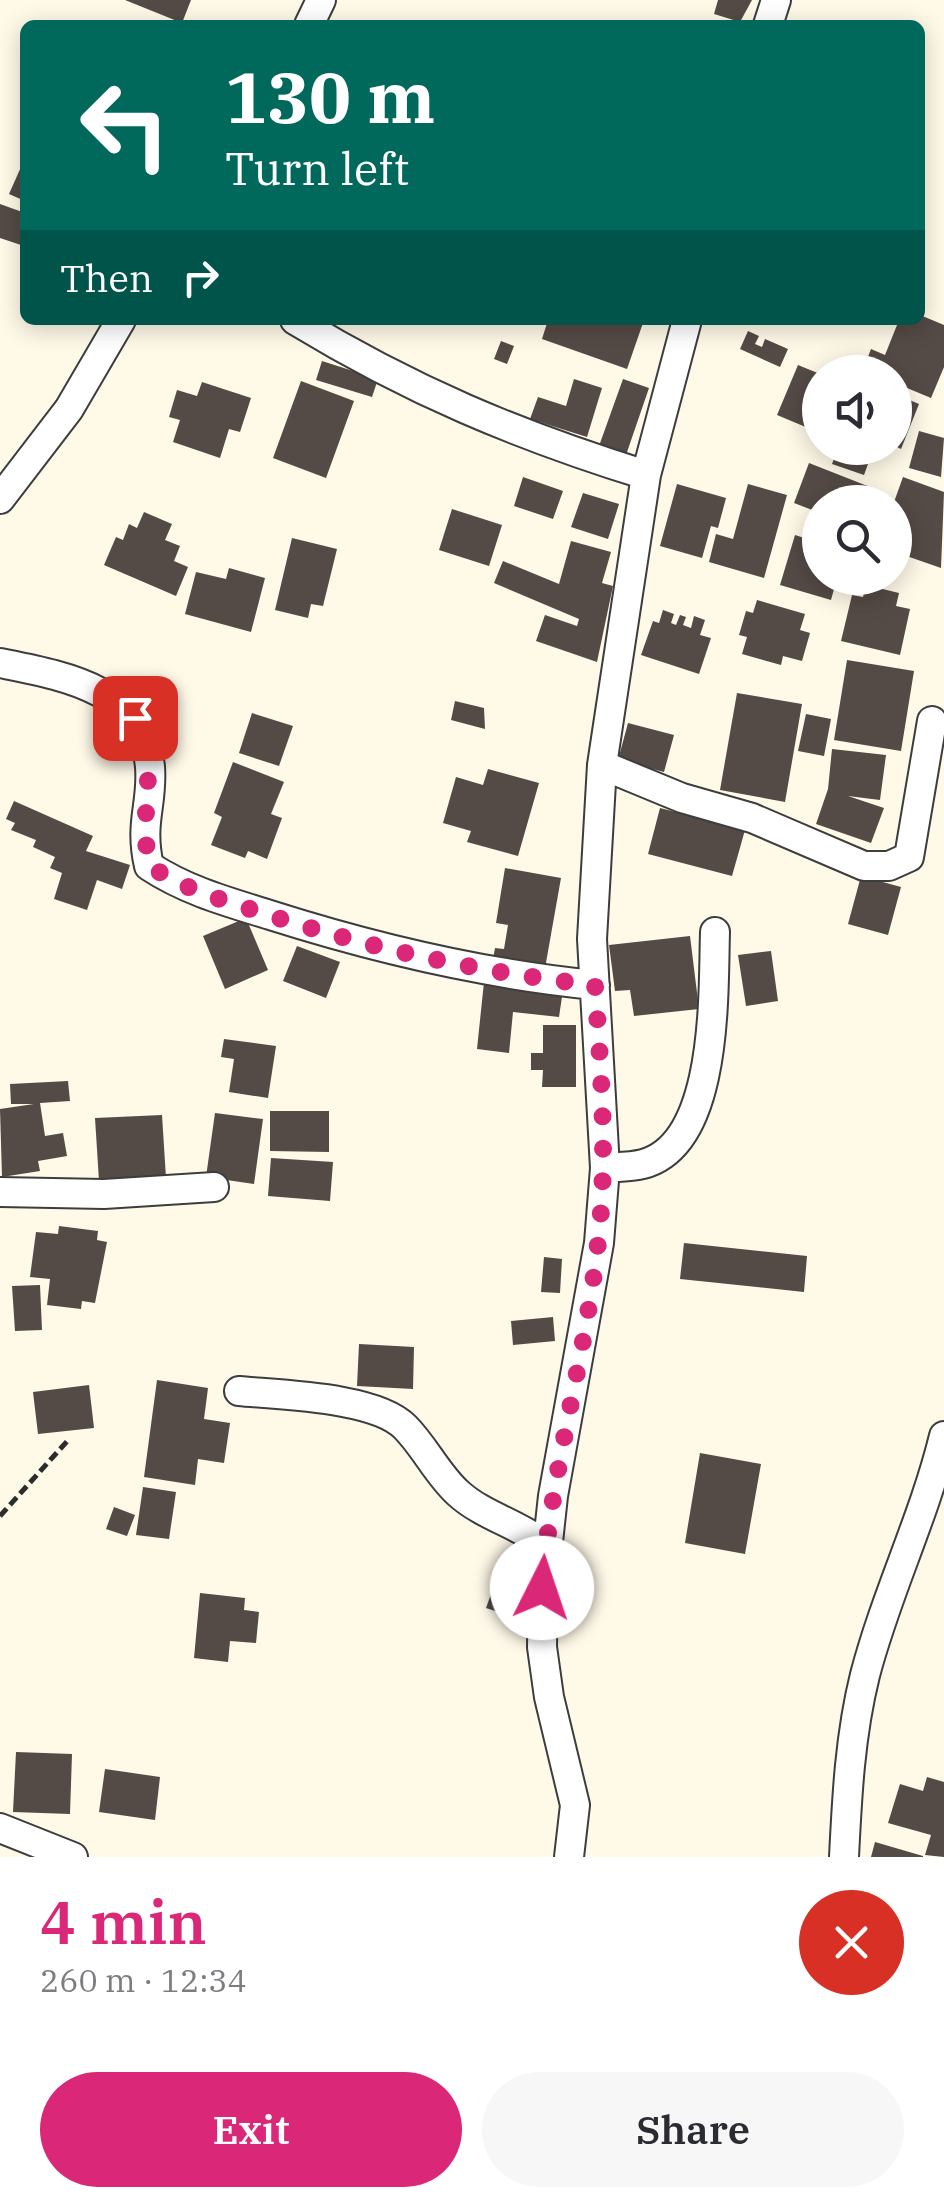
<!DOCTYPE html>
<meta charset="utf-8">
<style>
:root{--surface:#fff;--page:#f7f7f7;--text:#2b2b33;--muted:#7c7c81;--accent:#db2777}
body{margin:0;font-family:"IBM Plex Serif",serif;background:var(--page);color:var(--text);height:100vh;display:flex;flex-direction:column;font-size:38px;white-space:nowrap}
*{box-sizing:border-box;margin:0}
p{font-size:32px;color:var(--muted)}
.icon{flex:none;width:55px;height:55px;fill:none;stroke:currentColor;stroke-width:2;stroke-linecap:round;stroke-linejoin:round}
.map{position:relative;height:1857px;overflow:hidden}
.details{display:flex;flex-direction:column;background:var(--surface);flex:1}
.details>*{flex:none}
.top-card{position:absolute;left:20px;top:20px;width:905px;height:305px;border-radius:15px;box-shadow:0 5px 25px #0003;background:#00695c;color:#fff;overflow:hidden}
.tools{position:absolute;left:802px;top:355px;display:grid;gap:20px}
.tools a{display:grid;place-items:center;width:110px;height:110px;border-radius:50%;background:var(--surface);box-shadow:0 5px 25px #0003;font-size:50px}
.pin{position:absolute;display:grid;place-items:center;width:85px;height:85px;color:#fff;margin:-42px;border-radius:20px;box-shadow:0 5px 15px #0006}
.me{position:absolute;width:110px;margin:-55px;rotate:4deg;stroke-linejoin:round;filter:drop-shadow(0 0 8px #0008)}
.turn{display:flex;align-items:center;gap:35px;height:210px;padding:0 40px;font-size:45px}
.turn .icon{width:130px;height:130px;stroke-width:2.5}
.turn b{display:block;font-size:70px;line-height:85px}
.then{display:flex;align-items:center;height:95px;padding:0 40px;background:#0003;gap:20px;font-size:38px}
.round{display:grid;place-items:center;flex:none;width:105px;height:105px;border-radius:52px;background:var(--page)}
.head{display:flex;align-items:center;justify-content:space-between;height:170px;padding:0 40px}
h1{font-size:60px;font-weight:600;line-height:75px;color:var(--accent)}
.cta{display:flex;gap:20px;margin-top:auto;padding:20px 40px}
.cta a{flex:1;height:115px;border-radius:60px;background:var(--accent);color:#fff;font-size:40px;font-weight:600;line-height:115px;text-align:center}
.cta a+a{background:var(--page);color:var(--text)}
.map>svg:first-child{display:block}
.building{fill:#544a46}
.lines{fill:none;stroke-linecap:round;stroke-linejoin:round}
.street-casing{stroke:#3d3d3d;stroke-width:32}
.path{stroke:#2c2c2c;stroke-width:5;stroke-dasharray:10 5;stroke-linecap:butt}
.street{stroke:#fff;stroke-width:28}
.route{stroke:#db2777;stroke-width:18;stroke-dasharray:0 32.4}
</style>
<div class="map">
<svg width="944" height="1857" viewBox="0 0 944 1857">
<rect width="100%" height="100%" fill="#fff9e8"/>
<path class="building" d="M125,0H191L182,23Z
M718,0H752L740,22L714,14Z
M25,158V201L9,194Z
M0,204L25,213L24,246L0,238Z
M920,315L944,325V367L931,398L895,383V372L863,370L871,349L885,355L899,320H920Z
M548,320L622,322L644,320L627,369L542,339Z
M748,331L759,336L755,344L762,347L765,339L788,349L780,367L740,349Z
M501,341L514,346L507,364L494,359Z
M322,361L378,379L372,397L316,380Z
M798,365L820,374V433L777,415Z
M574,379L602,388L587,437L530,419L538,397L566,406Z
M623,379L649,388L626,455L599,446Z
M301,381L354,401L326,478L273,458Z
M202,382L251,398L240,432L229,429L220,458L173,442L180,420L169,417L177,390L197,396Z
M895,394L919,404L901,449L895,446Z
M919,431L944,438L941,477L909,468Z
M838,448L873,450L864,475L832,464Z
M809,463L870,487L864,502H820V513L794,503Z
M523,477L563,491L553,519L514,506Z
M903,477L944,492L941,568L895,552L894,502Z
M677,484L726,498L718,528L711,526L702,558L660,546Z
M748,484L787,495L764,578L709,562L716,534L733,539Z
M583,493L619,504L608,539L571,527Z
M452,509L502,525L489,566L439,550Z
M144,512L172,524L165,540L180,546L174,561L188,567L176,596L104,565L116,537L123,540L129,524L137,528Z
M795,535L820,543V578H837L831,600L780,585Z
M292,538L337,549L323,606L311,604L308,618L275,610Z
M571,541L611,552L602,583L613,586L597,662L536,641L545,615L577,626L579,619L494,583L503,561L559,584Z
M229,568L265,578L251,632L185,614L196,572L226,579Z
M866,585L899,593L896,606L910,609L900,655L841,641L852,595L863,597Z
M757,600L805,614L800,630L810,633L802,661L783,656L781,665L742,654L747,637L739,635L746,611L753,613Z
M663,610L674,614L671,623L676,625L680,615L686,617L683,625L691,628L694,616L705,620L700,635L711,638L699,674L641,655L653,621L659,623Z
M847,660L914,671L901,751L834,740Z
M737,693L802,704L785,802L720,790Z
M455,701L484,708L485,729L451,720Z
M252,713L293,726L279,766L239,753Z
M806,714L831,719L824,756L798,751Z
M628,723L674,735L664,772L618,760Z
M832,749L886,755L880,800L848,796L884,808L871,843L816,824L828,789Z
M233,762L284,782L271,814L282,818L267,859L248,851L245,858L211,845L222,817L214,813Z
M488,769L539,783L518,856L467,842L471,831L443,823L456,777L483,785Z
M14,801L93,836L86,851L130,865L122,889L97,880L87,910L54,899L62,873L50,868L55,857L33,847L36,840L11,830L15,823L6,819Z
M660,808L745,830L732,876L648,854Z
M505,868L561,878L544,974L492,965L495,948L504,949L508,925L496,923Z
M861,876L901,887L888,935L848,924Z
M246,918L268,970L225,989L203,936Z
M690,936L699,1009L634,1016L630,990L615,991L609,945Z
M297,946L340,962L326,998L283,981Z
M771,951L778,1001L746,1006L738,955Z
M484,982L563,990L559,1017L513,1012L509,1053L477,1049Z
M543,1025H576V1087H542L543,1070H531V1053H543Z
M224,1039L276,1046L268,1098L229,1092L234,1059L221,1057Z
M68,1081L70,1101L40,1103L45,1136L63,1133L67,1156L38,1161L40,1171L2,1177L0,1109L34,1104H11L10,1084Z
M270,1111H329V1152L270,1151Z
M215,1113L263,1119L254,1184L206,1177Z
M162,1115L166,1178L99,1181L95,1118Z
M271,1158L333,1162L330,1201L268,1196Z
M59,1226L98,1231L97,1240L107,1242L95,1303L82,1301L81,1309L47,1305L50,1279L30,1277L36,1232L58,1234Z
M684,1243L807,1256L804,1292L680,1279Z
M544,1257L562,1259L560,1293L541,1292Z
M40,1285L42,1330L15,1331L12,1286Z
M553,1317L555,1341L513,1345L511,1321Z
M359,1344L414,1347L413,1389L357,1386Z
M157,1380L208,1388L204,1419L230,1423L224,1463L198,1459L195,1485L144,1477Z
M89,1385L94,1428L38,1434L33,1392Z
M700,1453L761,1464L745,1554L685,1543Z
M143,1487L176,1492L169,1539L136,1535Z
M114,1507L135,1515L127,1536L106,1529Z
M495,1583L536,1598L528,1622L486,1608Z
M200,1593L245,1598L244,1610L259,1612L256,1643L230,1641L228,1662L194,1658Z
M16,1752L72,1754L70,1814L13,1812Z
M105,1769L160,1777L155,1820L99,1812Z
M927,1777L944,1782V1857L925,1855L931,1835L888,1823L900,1784L923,1791Z
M875,1842L923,1856V1857H871Z"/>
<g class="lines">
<defs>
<path id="street" d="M309,25L321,0
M768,25L776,0
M295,320C410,390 517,435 646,475
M0,499L69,409L121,320
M0,663C65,676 143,689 150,767C153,804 139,822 149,866C187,891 228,902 270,915C377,949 483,974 595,985
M602,765L682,798L752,818L864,866H889L909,857L932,721
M605,1168C617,1167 631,1167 643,1164C719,1144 713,992 715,932
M0,1192L104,1194L214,1187
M239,1391C281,1395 376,1397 405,1427C425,1447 437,1474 458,1493C483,1516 519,1524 545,1545
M0,1828L73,1857
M569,1857L575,1805L549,1697L542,1647L543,1588L553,1496L599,1243L605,1168L592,939L602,765L646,475L687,320
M844,1857C847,1796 850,1735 865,1675C886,1594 924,1518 944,1436"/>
</defs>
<use href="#street" class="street-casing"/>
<path class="path" d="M0,1516L70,1438"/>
<use href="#street" class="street"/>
</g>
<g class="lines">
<path class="route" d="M135,718C162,770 136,812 150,866C188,892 233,903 278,918C382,951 486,973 595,985C601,1071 608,1158 598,1243C585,1359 551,1472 542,1588"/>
</g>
</svg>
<div class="tools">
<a><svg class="icon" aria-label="sound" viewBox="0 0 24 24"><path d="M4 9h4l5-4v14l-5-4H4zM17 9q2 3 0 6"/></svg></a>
<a><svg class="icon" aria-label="search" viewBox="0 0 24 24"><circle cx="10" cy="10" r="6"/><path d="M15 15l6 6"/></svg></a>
</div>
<div class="pin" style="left:135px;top:718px;background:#d93025"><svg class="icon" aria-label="arrive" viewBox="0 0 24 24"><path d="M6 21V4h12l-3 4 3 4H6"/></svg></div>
<svg class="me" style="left:542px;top:1588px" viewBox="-20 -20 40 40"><circle r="19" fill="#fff"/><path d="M0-13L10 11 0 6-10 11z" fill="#db2777"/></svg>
<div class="top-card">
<div class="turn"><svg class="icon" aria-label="left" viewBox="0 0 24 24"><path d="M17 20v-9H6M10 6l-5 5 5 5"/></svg><div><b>130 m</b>Turn left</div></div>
<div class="then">Then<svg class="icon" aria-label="right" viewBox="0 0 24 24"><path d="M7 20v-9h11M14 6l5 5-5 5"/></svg></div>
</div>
</div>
<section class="details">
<div class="head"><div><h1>4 min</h1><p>260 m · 12:34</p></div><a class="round" style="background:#d93025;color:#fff"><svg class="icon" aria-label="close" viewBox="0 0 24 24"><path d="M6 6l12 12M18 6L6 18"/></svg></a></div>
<div class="cta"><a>Exit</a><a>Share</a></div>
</section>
